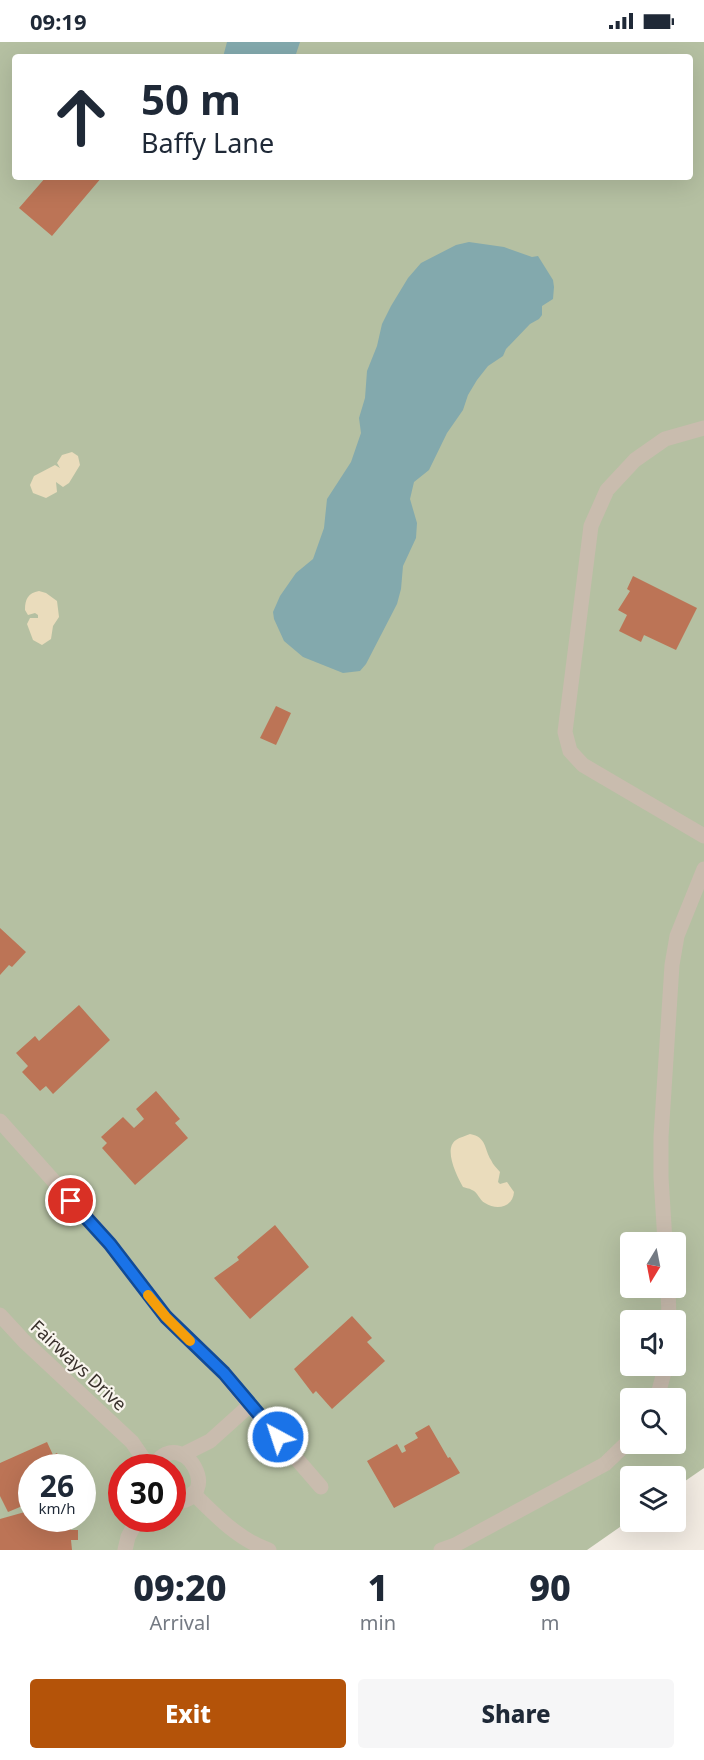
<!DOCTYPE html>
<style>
:root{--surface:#fff;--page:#f6f6f7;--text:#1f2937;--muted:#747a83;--accent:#b45309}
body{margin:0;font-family:"Noto Sans",sans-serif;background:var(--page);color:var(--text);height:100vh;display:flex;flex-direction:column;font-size:22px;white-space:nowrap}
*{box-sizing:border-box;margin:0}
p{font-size:20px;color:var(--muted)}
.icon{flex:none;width:33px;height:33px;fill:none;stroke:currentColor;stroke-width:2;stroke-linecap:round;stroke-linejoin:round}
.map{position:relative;height:1508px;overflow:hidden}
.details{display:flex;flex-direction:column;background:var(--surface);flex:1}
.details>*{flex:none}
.banner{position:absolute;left:12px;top:12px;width:681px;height:126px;border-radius:6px;box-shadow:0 6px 24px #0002;background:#fff;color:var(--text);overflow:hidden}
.needle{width:39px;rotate:190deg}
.controls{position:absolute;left:620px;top:1190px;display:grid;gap:12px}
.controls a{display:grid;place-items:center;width:66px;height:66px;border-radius:6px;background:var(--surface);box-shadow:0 6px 24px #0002;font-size:30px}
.speed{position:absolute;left:18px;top:1412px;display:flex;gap:12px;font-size:30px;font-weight:700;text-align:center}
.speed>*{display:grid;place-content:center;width:78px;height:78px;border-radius:50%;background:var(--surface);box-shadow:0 6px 24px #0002;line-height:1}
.speed small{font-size:15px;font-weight:400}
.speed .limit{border:9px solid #d22;background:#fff;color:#111}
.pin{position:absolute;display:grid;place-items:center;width:51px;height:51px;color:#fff;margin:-26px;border:3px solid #fff;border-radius:50%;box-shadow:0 2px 6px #0007}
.me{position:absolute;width:66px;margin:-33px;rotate:320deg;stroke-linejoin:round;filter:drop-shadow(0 0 4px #0008)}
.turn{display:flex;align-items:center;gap:21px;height:126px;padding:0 30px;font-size:27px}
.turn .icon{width:78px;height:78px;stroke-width:2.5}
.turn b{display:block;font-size:42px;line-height:51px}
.eta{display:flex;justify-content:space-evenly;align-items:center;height:102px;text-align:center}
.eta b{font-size:36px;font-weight:800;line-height:42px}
.button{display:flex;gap:12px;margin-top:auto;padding:12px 30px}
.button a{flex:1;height:69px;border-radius:6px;background:var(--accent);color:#fff;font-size:24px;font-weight:800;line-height:69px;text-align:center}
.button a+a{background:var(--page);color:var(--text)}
.status{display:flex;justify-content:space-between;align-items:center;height:42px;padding:0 30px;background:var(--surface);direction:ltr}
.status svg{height:16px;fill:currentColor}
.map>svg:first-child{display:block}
.green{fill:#b5c0a2;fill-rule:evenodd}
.sand{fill:#eadcbc}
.water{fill:#83a9ad}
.building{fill:#bc7456}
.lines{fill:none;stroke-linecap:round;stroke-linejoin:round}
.minor{stroke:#c9bcae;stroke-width:15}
.route-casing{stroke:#114b97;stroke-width:15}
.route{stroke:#1a73e8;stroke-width:10}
.slow{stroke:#f59e0b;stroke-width:10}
.labels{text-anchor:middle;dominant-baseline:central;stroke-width:4.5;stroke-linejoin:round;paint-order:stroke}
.street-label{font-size:18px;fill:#39312c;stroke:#f9f5ee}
</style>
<div class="status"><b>09:19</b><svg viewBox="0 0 49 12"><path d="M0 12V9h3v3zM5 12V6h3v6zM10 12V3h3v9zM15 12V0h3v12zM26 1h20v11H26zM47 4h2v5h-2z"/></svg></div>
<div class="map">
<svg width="704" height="1508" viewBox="0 0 704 1508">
<rect width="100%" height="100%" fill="#f2ebe2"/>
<path class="green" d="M0,0H704V1426L675,1446V1434H630V1478L587,1508H0ZM15,15H690V135H15ZM630,1200H675V1245H630ZM630,1278H675V1323H630ZM630,1356H675V1401H630ZM32,1425H82V1476H32ZM122,1425H172V1476H122Z"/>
<path class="sand" d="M72,410L78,414L80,423L69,441L63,445L56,440L57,450L46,456L33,451L30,443L34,434L55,423L60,426L57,421L62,413Z
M39,549L46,551L57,559L59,575L53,584L51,597L42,603L33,598L27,582L30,576H38V573L35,571L28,573L25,568C25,557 28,551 39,549Z
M470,1092C487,1095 484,1107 491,1118C493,1123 497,1126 500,1130L498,1140L500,1142L507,1140L514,1150C513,1165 497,1169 485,1161C479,1158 478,1150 472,1148C469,1146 465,1146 463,1145C457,1134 443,1107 456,1098C460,1095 466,1094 470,1092Z"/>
<path class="water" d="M227,0H300L295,15H223Z
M469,200L504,205L532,215L538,214L553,238L554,245L553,257L542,264V273L539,277L530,282L506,307L503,314L488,324L477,338L468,353L463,368L447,391L429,428L414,440L410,457L417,481L416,496L403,524L401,547L397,562L366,622L360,629L343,631L303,615L284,599L274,577L273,570L280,554L296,531L313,517L324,486L327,457L351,420L361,391L359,376L365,356L367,329L377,304L382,282L391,264L408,236L421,221L456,203Z"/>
<path class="building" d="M46,135H102L52,194L19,166Z
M633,534L697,566L676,608L644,593L641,600L619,589L627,573L618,568L630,549L627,547Z
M276,664L291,671L276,703L260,696Z
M0,886L26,910L12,925L9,923L0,933Z
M79,963L110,998L53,1052L46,1044L40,1049L22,1030L28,1024L16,1011L35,994L39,999Z
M156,1049L180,1077L175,1081L188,1096L135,1143L102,1106L107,1101L101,1095L123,1075L134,1086L144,1077L136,1067Z
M275,1183L309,1225L250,1277L214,1236L239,1218L237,1215Z
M352,1274L372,1296L367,1300L385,1319L332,1367L316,1349L313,1352L294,1327Z
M429,1383L448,1416L450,1415L460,1431L394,1466L367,1419L397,1402L402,1411L406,1409L404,1404L418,1396L415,1391Z
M47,1400L53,1413L57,1411L64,1425H32V1460L8,1470L0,1454V1421Z
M32,1468V1476H71V1488H78V1498H71L72,1508H0V1477Z"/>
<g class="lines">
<path class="minor" d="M704,386L665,397L635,418L607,448L591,484L565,690L570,709L583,723L704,794
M0,1079L110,1202L166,1275L224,1331L250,1363L210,1399L182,1413
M665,1200L661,1135V1095L672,923L677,894L704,827
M668,1245L669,1278
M0,1273L24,1299L132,1400L149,1425
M657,1356L666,1323
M250,1363L321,1445
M153,1425C182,1378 228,1460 172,1460
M193,1451C215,1473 239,1498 269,1508
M125,1508L128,1495L138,1476
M441,1508L455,1503L605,1422L630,1398"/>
</g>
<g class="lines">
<defs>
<path id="route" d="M71,1159L110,1202L166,1275L224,1331L278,1395"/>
</defs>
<use href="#route" class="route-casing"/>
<use href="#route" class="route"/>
<path class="slow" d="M148,1253L166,1275L190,1299"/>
</g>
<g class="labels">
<g class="street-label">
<text transform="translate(79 1323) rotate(43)">Fairways Drive</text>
</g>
</g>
</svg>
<div class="controls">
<a><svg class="needle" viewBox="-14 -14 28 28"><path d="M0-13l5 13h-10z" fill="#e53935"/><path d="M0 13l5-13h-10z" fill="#747a83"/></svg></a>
<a><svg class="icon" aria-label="sound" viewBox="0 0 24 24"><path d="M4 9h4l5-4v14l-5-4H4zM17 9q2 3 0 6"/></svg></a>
<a><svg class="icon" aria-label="search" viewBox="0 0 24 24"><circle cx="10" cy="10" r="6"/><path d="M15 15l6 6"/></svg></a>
<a><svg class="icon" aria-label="layers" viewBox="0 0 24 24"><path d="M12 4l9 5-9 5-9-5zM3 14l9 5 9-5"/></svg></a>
</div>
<div class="speed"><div>26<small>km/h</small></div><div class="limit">30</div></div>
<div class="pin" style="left:71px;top:1159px;background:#d93025"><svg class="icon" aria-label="arrive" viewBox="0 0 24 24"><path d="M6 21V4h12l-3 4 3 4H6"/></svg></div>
<svg class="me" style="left:278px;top:1395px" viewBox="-20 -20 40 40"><circle r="17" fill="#1a73e8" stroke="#fff" stroke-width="3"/><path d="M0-11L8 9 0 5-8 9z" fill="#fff"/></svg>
<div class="banner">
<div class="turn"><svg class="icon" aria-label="ahead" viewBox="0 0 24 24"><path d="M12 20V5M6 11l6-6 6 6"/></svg><div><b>50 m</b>Baffy Lane</div></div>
</div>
</div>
<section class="details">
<div class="eta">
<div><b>09:20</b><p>Arrival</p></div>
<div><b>1</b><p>min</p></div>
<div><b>90</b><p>m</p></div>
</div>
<div class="button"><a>Exit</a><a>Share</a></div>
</section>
